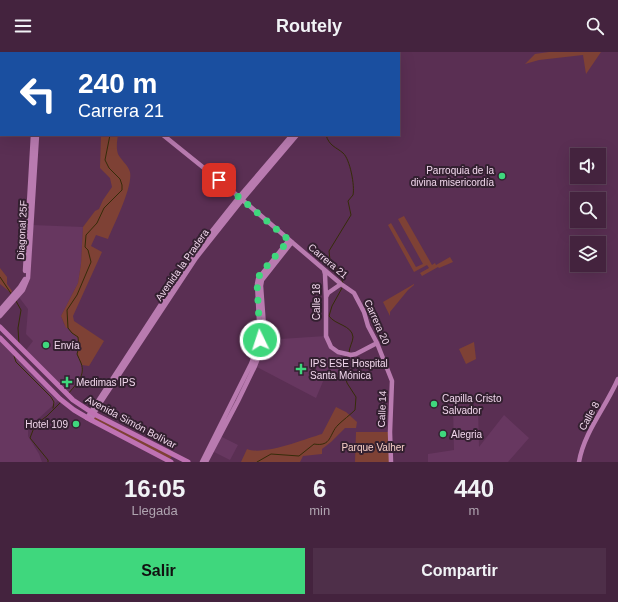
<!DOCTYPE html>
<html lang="es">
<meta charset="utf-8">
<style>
:root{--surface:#44233e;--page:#4e2f49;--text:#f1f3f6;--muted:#afa4b0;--line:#5c4058;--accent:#3fd77d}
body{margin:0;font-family:Arial,sans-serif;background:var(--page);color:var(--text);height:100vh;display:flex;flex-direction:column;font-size:15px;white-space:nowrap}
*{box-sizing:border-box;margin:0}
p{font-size:13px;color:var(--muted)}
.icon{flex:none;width:22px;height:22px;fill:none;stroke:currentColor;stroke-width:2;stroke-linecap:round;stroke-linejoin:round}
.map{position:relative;height:410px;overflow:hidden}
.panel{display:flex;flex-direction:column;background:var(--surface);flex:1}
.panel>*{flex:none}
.banner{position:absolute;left:0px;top:0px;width:400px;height:84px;box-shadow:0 4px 16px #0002,0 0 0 1px var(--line);background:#1a4fa0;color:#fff;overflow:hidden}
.tools{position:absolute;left:570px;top:96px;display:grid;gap:8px}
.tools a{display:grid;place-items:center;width:36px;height:36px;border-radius:0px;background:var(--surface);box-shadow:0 4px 16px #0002,0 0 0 1px var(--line);font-size:20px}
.pin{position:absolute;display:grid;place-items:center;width:34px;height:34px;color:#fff;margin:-17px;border-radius:8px;box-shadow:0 2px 6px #0006}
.me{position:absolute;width:44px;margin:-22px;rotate:356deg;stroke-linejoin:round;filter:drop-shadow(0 0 3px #0008)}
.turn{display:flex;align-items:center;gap:14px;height:84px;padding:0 12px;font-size:18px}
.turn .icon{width:52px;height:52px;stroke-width:2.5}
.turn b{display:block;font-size:28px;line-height:34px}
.eta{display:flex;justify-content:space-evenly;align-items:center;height:68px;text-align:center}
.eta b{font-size:24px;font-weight:700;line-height:28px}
.primary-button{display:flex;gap:8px;margin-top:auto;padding:8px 12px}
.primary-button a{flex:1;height:46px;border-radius:0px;background:var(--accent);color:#111;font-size:16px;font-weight:700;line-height:46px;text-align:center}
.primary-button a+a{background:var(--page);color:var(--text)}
header{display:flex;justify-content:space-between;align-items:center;height:52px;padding:0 12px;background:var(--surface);font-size:18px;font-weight:700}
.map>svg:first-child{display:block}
.built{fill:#673760}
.green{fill:#7e4135}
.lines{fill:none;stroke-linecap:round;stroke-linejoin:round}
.stream{stroke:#362c09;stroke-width:1}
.secondary{stroke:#b97bb0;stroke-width:4.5}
.primary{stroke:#bf72b3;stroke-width:5}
.route{stroke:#3fd77d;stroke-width:7;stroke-dasharray:0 12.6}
.poi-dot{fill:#3fd77d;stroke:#332030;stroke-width:1.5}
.labels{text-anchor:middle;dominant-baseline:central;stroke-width:4;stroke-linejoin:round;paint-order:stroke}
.poi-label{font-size:10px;fill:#f2d8ed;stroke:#332030;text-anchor:start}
.street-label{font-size:10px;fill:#f2d8ed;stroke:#332030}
.park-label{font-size:10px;fill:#f8d0c7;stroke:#332030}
</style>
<header><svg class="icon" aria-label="menu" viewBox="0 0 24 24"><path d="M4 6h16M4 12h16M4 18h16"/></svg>Routely<svg class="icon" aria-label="search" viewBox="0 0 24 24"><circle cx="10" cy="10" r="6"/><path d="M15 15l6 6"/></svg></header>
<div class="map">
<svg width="618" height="410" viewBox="0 0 618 410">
<rect width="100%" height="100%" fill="#5a2f53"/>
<path class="built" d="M32,173L83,175L81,212L78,231L61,264L64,272L72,281L78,285L79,295L77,302L81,310L83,318L82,324L67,343L26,298L33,289L26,282L28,257L18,244L26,233Z
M326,284L329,291L341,301V323L333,319L327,320L316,346L255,314L265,288Z
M0,286L60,347L28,376V384L39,402L42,410H0Z
M453,354H478L479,395L504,363L529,386L508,410H428V402L454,398Z
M220,384L238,393L230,408L212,399Z"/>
<path class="green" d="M549,0H601L586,22L583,3L539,8L525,12L535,2Z
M101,83H118C117,89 116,96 118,102C121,108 128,113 130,120C133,135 114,172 108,187L96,183L91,194L102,200L73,264L74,269L104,289L89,314L82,313L77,302L79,295L78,286L72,281L68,276H66L61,264L78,231L81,212L83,175L95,159L99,157L103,148L112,135L110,126L100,116Z
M404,164L432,213L435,211L436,213L450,205L453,210L439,216L438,215L422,224L420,221L429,216L427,213L414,220L388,173L391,171L416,215L423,212L398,167Z
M0,216L7,225V232L12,239L11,241L0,232Z
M414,232V233L408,238L390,260V264L383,250Z
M474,290L476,307L466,312L459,297Z
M336,355L346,360L357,370L356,376H345L331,390L322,397V402L303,404L300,410H241L247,397C263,404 305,387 322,382Z
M93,363L172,404L170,407L91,366Z
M356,380H390L391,410H355Z"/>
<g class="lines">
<path class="stream" d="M82,0V1
M348,1V0
M326,83C329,94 336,95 343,101C350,107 355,134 353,143L348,149L351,163L329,199L330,208L339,220L343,231
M0,225L12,243
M342,236L332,254L329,264C335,273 352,273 353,285C353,290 349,295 349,301
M16,249L21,258L18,276L19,292
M14,304L16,310L51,345L54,350L53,356
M68,342C76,332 86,324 81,311C80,308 78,305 77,302L79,295L78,285L72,281L68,276L67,258L77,243L91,210L88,198L85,195L86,183L97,171L104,156L122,138V133L120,127L109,116L105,108L110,83
M48,410V408L30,386L35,373L47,364L61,350
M257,410L271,402L299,404L314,392C332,395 329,382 338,373C343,368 350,363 355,358L356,345L347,331L344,319V315L347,304"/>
<path class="secondary" d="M324,0V1
M112,1V0
M0,41H1
M163,83L225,133L341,232L354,241L364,260L368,274L377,291L392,329L390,380L391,410
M324,218L325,222L326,246V284L331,295L338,300L351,303L356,302L377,291
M25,219L33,83
M326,245L328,241L341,232
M0,258L20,235L25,227
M0,264L23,238L28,226L37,83
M87,366L193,203L239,145L292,83
M91,368L97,356L196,206L242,148L297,83
M202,410L251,312L260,288L257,232L258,227L289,188
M206,410L238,349L255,314L265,288L261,234L262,228L292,190
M579,410C584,380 606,355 618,327"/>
<path class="primary" d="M0,275L73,348L94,362L188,410
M0,286L60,347L74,358L91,368L171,410"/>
</g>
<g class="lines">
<path class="route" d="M219,128L289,188L260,222L257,230L260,288"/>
</g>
<g class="poi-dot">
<circle cx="502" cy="124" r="4"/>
<circle cx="46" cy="293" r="4"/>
<path d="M299 311h4v4h4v4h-4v4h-4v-4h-4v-4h4z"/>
<path d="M65 324h4v4h4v4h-4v4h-4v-4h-4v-4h4z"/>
<circle cx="434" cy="352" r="4"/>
<circle cx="76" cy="372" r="4"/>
<circle cx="443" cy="382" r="4"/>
</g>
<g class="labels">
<g class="poi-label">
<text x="494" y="118" text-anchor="end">Parroquia de la<tspan x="494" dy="12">divina misericordía</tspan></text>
<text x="54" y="293">Envía</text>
<text x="310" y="311">IPS ESE Hospital<tspan x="310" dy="12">Santa Mónica</tspan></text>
<text x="76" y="330">Medimas IPS</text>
<text x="442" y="346">Capilla Cristo<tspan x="442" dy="12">Salvador</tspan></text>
<text x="68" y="372" text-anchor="end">Hotel 109</text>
<text x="451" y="382">Alegria</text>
</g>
<g class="street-label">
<text transform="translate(22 178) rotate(-87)">Diagonal 25F</text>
<text transform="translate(328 209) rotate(40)">Carrera 21</text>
<text transform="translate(182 213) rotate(-55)">Avenida la Pradera</text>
<text transform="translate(316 250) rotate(-90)">Calle 18</text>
<text transform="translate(377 270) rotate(66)">Carrera 20</text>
<text transform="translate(382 357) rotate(-88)">Calle 14</text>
<text transform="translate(589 364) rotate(-61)">Calle 8</text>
<text transform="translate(131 370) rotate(28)">Avenida Simón Bolívar</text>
</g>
<g class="park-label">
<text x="373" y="395">Parque Valher</text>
</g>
</g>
</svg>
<div class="tools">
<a><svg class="icon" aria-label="sound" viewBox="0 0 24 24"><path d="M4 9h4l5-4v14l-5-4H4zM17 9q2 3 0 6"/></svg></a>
<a><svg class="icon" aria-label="search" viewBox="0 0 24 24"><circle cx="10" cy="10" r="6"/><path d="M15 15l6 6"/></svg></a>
<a><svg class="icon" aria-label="layers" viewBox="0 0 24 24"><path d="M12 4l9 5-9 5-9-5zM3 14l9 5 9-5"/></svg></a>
</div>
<div class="pin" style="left:219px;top:128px;background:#d93025"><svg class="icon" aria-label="arrive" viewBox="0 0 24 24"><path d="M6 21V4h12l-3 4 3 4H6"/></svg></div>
<svg class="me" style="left:260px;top:288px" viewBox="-20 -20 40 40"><circle r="17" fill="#3fd77d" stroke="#fff" stroke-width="3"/><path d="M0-11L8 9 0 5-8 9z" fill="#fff"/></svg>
<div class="banner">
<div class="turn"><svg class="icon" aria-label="left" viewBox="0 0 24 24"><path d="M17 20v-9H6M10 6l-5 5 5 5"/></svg><div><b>240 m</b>Carrera 21</div></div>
</div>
</div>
<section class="panel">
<div class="eta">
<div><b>16:05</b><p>Llegada</p></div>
<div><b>6</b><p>min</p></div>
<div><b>440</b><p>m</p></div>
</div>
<div class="primary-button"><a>Salir</a><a>Compartir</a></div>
</section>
